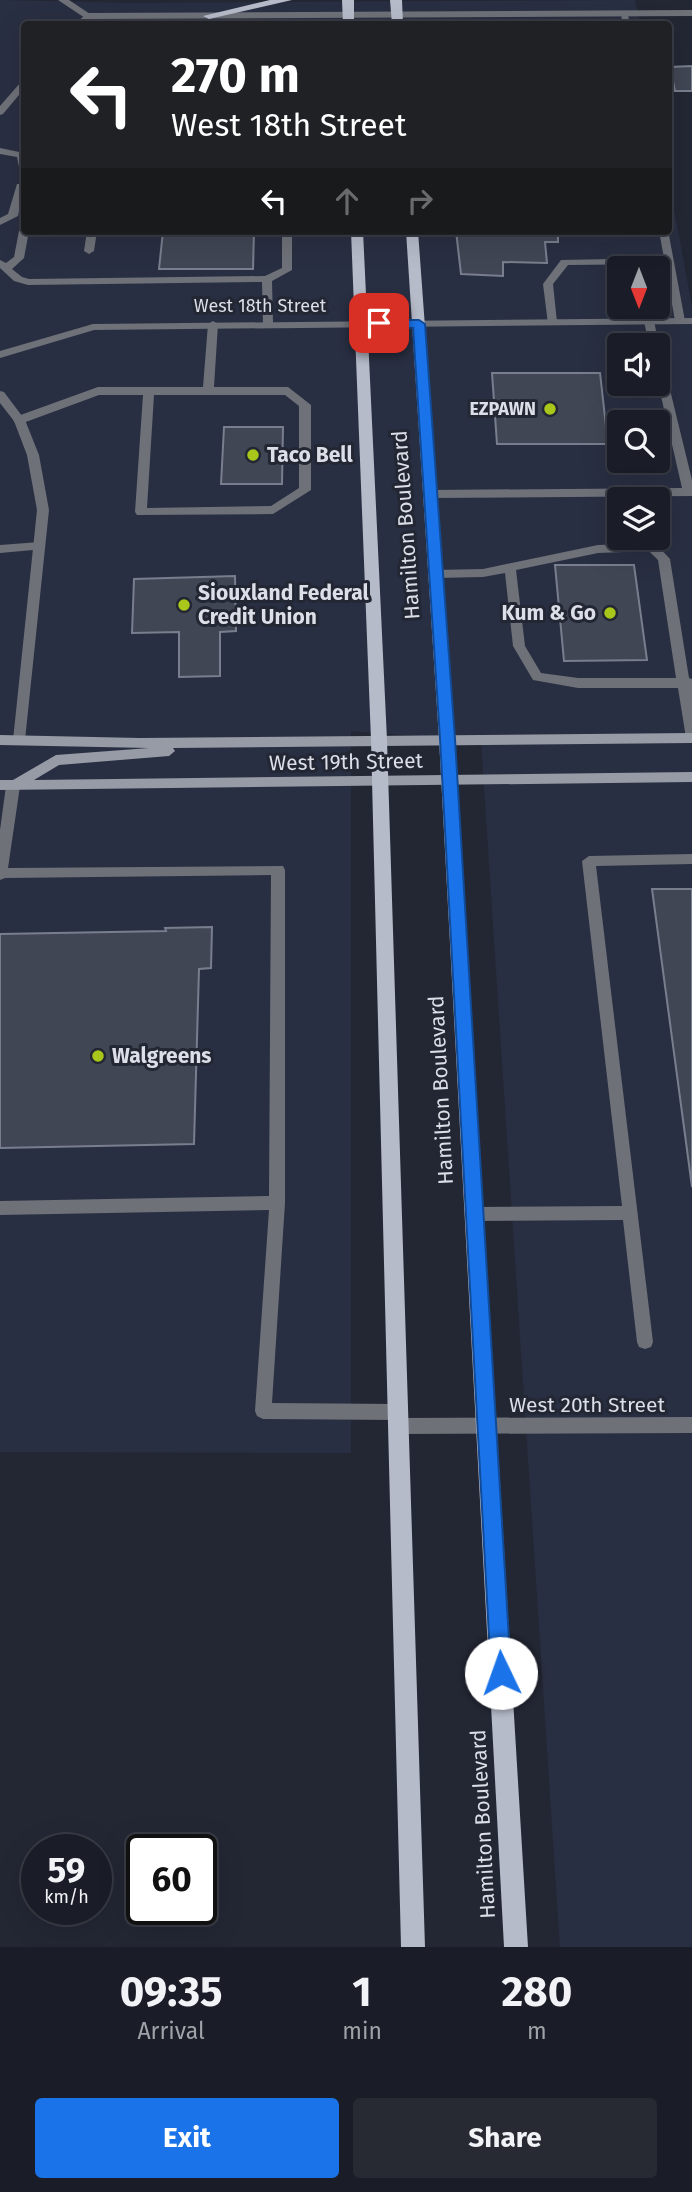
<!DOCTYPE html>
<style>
:root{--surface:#1a1d27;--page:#272a33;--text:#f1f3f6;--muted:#9fa2a7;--line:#383b44;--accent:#1a73e8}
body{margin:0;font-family:"Fira Sans",sans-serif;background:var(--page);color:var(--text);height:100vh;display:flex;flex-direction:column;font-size:26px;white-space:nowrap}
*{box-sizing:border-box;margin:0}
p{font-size:23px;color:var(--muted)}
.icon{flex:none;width:38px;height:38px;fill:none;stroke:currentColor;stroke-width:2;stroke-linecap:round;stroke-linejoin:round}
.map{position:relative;height:1947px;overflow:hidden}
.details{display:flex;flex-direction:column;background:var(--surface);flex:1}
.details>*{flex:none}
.guide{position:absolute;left:21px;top:21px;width:651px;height:214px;border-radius:7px;box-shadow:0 7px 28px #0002,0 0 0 2px var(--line);background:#202124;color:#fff;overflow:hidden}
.needle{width:46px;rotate:180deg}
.fabs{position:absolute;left:607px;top:256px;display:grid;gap:14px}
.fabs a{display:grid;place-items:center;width:63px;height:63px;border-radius:7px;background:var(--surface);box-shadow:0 7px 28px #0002,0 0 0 2px var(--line);font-size:35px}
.speed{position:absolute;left:21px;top:1834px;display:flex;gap:14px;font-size:35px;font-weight:700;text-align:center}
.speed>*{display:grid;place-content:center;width:91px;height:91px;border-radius:50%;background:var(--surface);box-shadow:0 7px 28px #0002,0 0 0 2px var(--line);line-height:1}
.speed small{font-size:18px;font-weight:400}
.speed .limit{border:4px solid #111;border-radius:10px;background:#fff;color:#111}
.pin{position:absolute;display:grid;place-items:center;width:60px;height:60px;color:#fff;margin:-30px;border-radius:14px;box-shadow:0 4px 10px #0006}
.me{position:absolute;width:77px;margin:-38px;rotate:357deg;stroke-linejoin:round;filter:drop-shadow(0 0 5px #0008)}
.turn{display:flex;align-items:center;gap:24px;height:147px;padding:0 35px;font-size:32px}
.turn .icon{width:91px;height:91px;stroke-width:2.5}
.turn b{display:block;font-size:49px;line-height:60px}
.lanes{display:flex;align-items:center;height:66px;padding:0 35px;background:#0003;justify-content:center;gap:35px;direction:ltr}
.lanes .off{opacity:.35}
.eta{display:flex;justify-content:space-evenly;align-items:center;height:119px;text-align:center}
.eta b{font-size:42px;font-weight:700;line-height:49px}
.action{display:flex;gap:14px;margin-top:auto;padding:14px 35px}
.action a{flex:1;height:80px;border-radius:7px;background:var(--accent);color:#fff;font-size:28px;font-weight:700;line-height:80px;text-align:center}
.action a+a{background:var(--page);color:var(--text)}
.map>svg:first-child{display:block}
.built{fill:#292f42;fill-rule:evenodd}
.building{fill:#414654;stroke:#787e8d;stroke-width:2}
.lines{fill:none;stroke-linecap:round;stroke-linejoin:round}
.service{fill:#6e7178;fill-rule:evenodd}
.minor{fill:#6e7178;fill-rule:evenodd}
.secondary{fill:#979ba6;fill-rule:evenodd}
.primary{fill:#b6bbc9;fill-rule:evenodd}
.route{fill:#1a73e8;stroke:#114b97;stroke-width:2}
.poi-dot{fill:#a9c71b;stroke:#232734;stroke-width:2.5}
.labels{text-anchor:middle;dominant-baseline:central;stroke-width:6;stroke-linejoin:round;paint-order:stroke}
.far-street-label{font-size:18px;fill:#dcdfe7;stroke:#232734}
.far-poi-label{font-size:18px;font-weight:bold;fill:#dcdfe7;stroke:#232734;text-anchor:end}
.poi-label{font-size:21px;font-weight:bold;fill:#dcdfe7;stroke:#232734;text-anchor:start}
.street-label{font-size:21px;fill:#dcdfe7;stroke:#232734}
</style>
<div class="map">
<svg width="692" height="1947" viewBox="0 0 692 1947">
<rect width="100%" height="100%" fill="#232734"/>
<path class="built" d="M0,0L130,3L635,0L640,24H24V231H668L669,180L692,307V1947H560L481,741L351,731V1453L0,1452ZM620,268H658V306H620ZM620,345H658V383H620ZM620,422H658V460H620ZM620,499H658V537H620Z"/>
<path class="building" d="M692,66V91H675L670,67Z
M163,231H254L253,269H159Z
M456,231H545V234H558V242H545L547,263L503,262V276L461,274Z
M492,373H600L608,444H497Z
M224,427H283L282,484H221Z
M555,565H634L647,660L564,661Z
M235,576L236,631L220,632V676L179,677V632L132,633L134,579Z
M652,889H692V1187Z
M212,927L211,968L199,969L194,1144L0,1148V934L166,931L165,928Z"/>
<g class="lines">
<path class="service" d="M58,0H69L93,16L85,18Z
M621,11H627L630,24H622Z
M0,148L24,153V170L19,167L17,157L0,154Z
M17,184H24L18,216L0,225V218L8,214Z
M24,228V231H29L24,258L12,269L22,277L29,279L265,276L282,268V231H292V270L272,281L273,324L268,327L263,324L262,282L28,285L14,281L0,268V260L6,263L14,257L19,231Z
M668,230L685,321L684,323H676L675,321L665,264L568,265L553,284L557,322L552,325L548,324L543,284L561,260L664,258L659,231Z
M87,231H97L94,251L89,254L84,251Z
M649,318L654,321L659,345L658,347V345H649L644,321Z
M213,321L218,324L214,387H288L311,405V490L273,514L137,515L135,512L143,395H99L23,423H15L13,420L15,417L98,387H203L208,324ZM154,395H285L299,406V488L271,506L147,508Z
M658,358L663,361L692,480V496L430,498L424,494L430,490L682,488L658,383Z
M40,542L44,543V549L0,553V545Z
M652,543L656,544L670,559L689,678L692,679V743L686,738L678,688H578L533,680L513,646L505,573L483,577L435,578L429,574L435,570L483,569L598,545ZM649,551L658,560L676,678H578L541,673L525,646L516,570L598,553Z
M13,781L20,786L8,868L283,866L285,870V1203L272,1403L397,1404L403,1407L405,1412L403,1417L397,1420L263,1419L257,1416L255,1411L269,1210L0,1215V1201L269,1196L271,875L5,878L0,880V830L6,786Z
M692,854V864L596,866L653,1342L651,1347L645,1349L639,1347L637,1342L623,1220L474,1221L469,1219L466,1214L469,1209L474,1207L622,1206L582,861L589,856Z"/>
<path class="minor" d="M692,10V16L90,19L84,24H74L88,13Z
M24,81V89L3,114L0,115V106L21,82Z
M692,318V324L94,330L0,358V351L93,324Z
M0,391L4,392L25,420L39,455L49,510L25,740L19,745L13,740L37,510L27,455L14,421L0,403Z
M692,1417V1433L399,1434L393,1432L391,1426L393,1420L399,1418Z"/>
<path class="secondary" d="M692,733V743L173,748L175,751L169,756L59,765L34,780L692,772V782L0,790V780H13L56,755L149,748L0,745V735L140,738Z"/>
<path class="primary" d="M270,0H292L209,19L203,16Z
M342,0H354V24H343Z
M390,0H402L403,24H392Z
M351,231H363L387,740L425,1947H401L371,740Z
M406,231H418L455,739L528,1947H504L439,739Z"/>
</g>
<path class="route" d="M419,320L425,324L455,739L511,1673L508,1680L501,1683L494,1680L491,1673L440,739L413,328L379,327L373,323L379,320Z"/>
<g class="poi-dot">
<circle cx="550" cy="409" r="7"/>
<circle cx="253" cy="455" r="7"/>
<circle cx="184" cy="605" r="7"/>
<circle cx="610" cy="613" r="7"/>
<circle cx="98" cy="1056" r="7"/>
</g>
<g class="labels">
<g class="far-street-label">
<text x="260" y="306">West 18th Street</text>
</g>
<g class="far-poi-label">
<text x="536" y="409">EZPAWN</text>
</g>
<g class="poi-label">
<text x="267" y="455">Taco Bell</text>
<text x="198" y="593">Siouxland Federal<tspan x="198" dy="24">Credit Union</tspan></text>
<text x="596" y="613" text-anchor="end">Kum &amp; Go</text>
<text x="112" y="1056">Walgreens</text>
</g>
<g class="street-label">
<text transform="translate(406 525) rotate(-94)">Hamilton Boulevard</text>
<text transform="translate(346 762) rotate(-1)">West 19th Street</text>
<text transform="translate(441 1090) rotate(-93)">Hamilton Boulevard</text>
<text x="587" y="1405">West 20th Street</text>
<text transform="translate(483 1824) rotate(-93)">Hamilton Boulevard</text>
</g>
</g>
</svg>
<div class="fabs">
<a><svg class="needle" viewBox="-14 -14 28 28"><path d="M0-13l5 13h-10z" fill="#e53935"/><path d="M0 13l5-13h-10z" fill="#9fa2a7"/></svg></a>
<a><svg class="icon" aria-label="sound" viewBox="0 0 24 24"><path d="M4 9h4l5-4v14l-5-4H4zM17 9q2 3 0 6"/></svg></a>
<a><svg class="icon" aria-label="search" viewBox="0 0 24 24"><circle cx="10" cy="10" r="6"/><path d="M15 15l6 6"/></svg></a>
<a><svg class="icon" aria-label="layers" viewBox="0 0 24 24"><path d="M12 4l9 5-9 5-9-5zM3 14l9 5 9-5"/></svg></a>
</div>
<div class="speed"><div>59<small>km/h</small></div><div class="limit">60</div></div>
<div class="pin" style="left:379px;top:323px;background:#d93025"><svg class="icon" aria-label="arrive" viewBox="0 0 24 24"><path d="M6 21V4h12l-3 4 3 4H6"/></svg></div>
<svg class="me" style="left:501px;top:1673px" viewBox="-20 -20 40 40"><circle r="19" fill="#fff"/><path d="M0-13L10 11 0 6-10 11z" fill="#1a73e8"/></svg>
<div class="guide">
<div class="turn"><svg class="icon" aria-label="left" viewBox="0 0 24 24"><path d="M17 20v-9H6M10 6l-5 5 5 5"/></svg><div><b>270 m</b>West 18th Street</div></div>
<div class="lanes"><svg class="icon" aria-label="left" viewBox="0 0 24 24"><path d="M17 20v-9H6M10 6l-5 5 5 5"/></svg><svg class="icon off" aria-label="ahead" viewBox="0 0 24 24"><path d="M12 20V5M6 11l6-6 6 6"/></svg><svg class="icon off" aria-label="right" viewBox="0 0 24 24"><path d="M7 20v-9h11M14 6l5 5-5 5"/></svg></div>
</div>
</div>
<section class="details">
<div class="eta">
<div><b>09:35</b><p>Arrival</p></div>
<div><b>1</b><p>min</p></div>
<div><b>280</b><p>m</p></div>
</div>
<div class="action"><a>Exit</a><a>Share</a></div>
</section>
